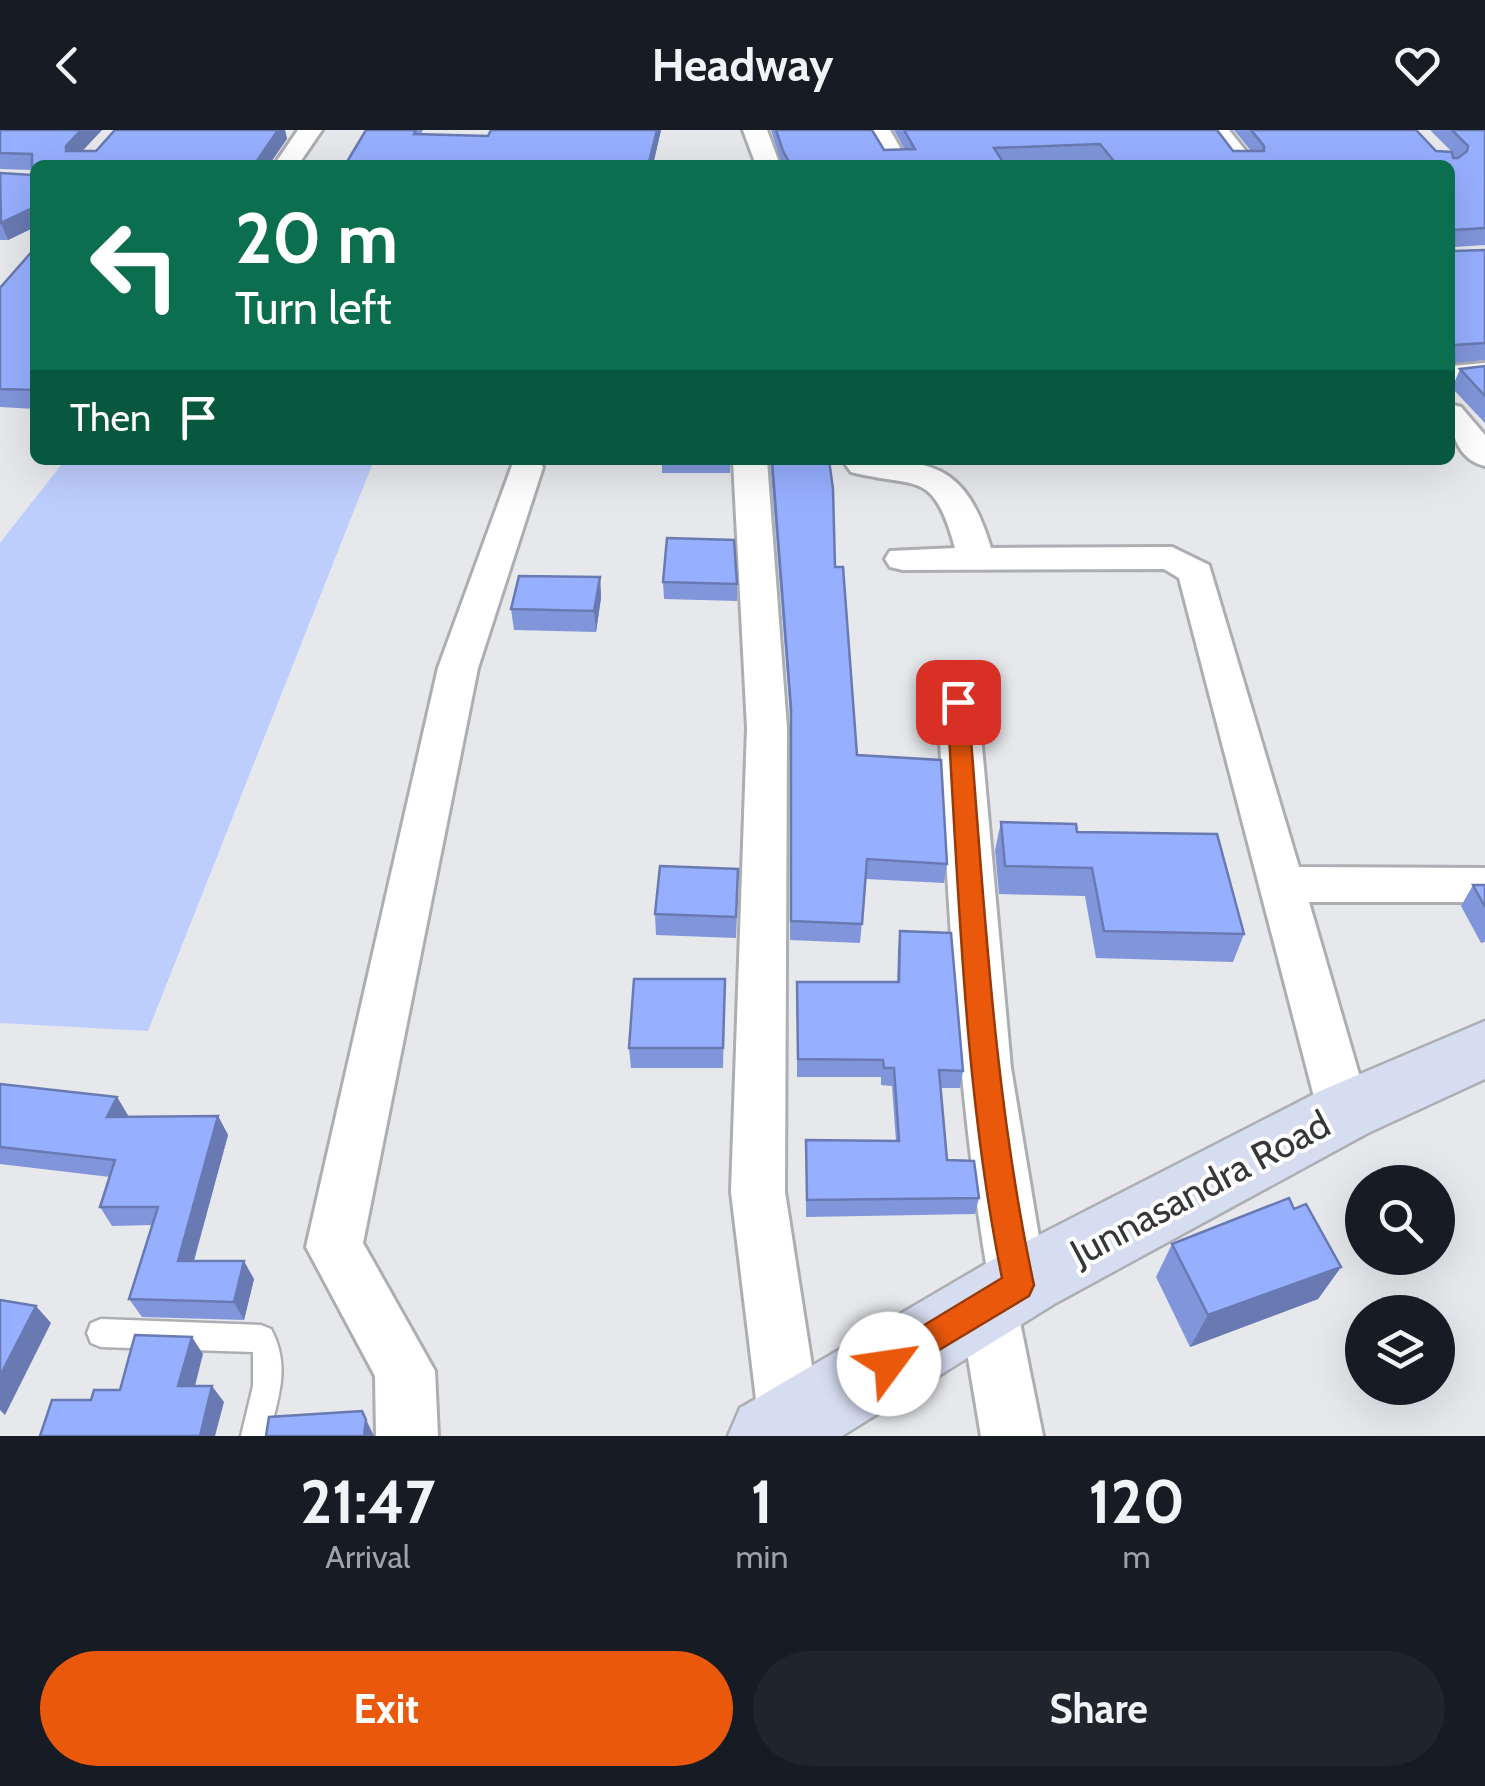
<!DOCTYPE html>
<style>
:root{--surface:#171b24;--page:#20242c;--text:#f1f3f6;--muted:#9ea1a6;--accent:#ea580c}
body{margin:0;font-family:Cabin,sans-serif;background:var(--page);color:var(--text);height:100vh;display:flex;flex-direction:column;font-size:38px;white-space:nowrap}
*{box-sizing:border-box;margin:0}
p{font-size:32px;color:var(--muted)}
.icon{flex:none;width:55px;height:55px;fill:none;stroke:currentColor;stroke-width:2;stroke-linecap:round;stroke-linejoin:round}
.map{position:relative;height:1306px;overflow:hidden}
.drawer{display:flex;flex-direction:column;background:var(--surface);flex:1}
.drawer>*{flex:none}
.banner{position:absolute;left:30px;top:30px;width:1425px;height:305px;border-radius:15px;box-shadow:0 10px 40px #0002;background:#0b6e4f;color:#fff;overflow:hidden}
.tools{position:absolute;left:1345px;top:1035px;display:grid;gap:20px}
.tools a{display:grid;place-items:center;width:110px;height:110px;border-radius:50%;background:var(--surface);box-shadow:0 10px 40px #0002;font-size:50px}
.pin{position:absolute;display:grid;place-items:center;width:85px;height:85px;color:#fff;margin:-42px;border-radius:20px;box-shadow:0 5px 15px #0006}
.me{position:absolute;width:110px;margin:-55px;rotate:59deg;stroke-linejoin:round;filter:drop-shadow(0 0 8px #0008)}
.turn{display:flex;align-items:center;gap:35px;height:210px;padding:0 40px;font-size:45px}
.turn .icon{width:130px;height:130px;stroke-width:2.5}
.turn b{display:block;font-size:70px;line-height:85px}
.then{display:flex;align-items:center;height:95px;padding:0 40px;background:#0003;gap:20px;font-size:38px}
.eta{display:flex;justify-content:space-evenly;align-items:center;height:170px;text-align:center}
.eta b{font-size:60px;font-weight:800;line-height:70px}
.cta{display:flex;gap:20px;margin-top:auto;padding:20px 40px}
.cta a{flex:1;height:115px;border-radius:60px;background:var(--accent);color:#fff;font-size:40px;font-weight:800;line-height:115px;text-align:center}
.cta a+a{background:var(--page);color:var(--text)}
header{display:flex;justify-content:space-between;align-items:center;height:130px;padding:0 40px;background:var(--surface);font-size:45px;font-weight:800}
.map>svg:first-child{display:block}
.green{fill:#bdcdfd}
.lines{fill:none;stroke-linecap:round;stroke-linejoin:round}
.lane-casing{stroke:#acaeb2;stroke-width:5}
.street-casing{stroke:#acaeb2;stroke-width:6}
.secondary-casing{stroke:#acaeb2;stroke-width:5}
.lane{fill:#fff;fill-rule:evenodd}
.street{fill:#fff;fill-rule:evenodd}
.secondary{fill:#d7ddf1;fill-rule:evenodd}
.wall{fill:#8196da}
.shaded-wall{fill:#697ab2}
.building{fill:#96affe;stroke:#697ab2;stroke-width:2.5}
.route{fill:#ea580c;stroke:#983908;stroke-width:2.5}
.labels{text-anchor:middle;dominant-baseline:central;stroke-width:8;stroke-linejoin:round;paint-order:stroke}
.near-street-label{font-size:38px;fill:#363738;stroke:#fff}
</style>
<header><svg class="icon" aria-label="back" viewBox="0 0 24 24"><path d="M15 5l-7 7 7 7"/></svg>Headway<svg class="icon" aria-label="heart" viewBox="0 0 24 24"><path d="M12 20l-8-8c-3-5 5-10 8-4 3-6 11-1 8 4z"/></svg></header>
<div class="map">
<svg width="1485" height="1306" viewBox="0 0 1485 1306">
<rect width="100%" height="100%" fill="#e6e8ec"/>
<path class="green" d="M65,330H374L148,901L0,893V413Z"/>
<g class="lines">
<defs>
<path id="lane" d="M101,1189L261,1195L271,1199C291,1236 278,1268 269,1306H241L253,1256V1222L101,1217L91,1213L87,1203L91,1193Z"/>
<path id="street" d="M298,0H322L298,35H274Z
M743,0H767L780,35H756Z
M866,0H890L910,35H886Z
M1204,0H1229L1257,35H1232Z
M1485,233V251L1450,254V236Z
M1450,274L1461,277L1485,305V336C1456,329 1450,300 1450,274Z
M514,330H538L543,337L478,538L363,1113L435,1241L438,1306H376L375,1246L306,1117L438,538Z
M733,330H767L787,598L785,1062L821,1294L816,1306H764L759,1294L731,1062L747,598Z
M850,330C931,330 965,332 991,418L1172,417L1209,435L1299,737L1485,738V772H1309L1370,982L1362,998L1344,1005L1326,998L1318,982L1179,448L1164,439L903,440L890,437L885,429L890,421L955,418C933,338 918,359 851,342L846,335Z
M958,558L972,562L978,572L1011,938L1047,1155L1038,1175L1018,1182L1043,1306H981L959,1174L968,1154L988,1146C956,956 948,764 938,572L944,562Z"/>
<path id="secondary" d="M1485,891V949L1368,1003L1056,1173L842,1306H728L740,1278L1004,1123L1320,961Z"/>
</defs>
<use href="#lane" class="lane-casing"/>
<use href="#street" class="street-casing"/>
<use href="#secondary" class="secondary-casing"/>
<use href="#lane" class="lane"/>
<use href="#street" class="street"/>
<use href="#secondary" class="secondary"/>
</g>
<path class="wall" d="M0,0H102L82,21H96L115,0H285L287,9L35,35V97L8,110H0V43L32,45V40L0,39Z
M366,0H423L421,4L488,6L491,0H661L653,35H345Z
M771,0H872L884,20H905L894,0H1217L1233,21H1251L1234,0H1416L1436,21L1452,22L1430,0H1485V115L1454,117V121L1485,120V230L1454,233L1450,242V35H1101L1097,31L1004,34V35H782Z
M35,118V279L0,277V158Z
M1485,236V293L1452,258L1460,239Z
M662,330H730V343H662Z
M770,330H829L835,437L857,625L947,734L944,753L866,749L860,813L790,810L791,598Z
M600,447L601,468L596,502L514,500L511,479Z
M663,452L737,454V471L664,469Z
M1001,692L1077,702L1244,804L1233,832L1096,828L1085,766L999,764L995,720Z
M1473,755H1485V812L1481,813L1461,776Z
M738,760L736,808L656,805L655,784Z
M900,801L963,941L960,958H940L947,1030L979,1068L975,1084L806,1087V1010L896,1011L892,956L881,955V947H797V852H897L898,819Z
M725,849L723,938H631L629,918Z
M0,954L117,967L128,986H218L228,1005L194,1131L254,1149L244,1190L142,1187L129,1169L152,1095L112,1096L100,1077L110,1047L0,1034Z
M1294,1079L1341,1137L1318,1169L1190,1217L1156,1147L1172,1114Z"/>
<path class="shaded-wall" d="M81,0H102L71,33L66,21V16Z
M278,0H285L287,9L269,35H254Z
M657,0H661L653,35H649Z
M35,77V97L8,110L1,93Z
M600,447L601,468L596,502L594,481Z
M117,967L129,987H107Z
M218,986L228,1005L189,1148L178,1131Z
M244,1131L254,1149L244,1190L234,1172Z
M1341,1137L1318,1169L1190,1217L1208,1185Z
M36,1176L51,1193L5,1285L0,1280V1246Z
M192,1207L203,1224L191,1272L178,1256Z
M212,1256L224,1272L215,1306H200Z
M362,1281L374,1306H364Z"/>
<path class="building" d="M0,0H81L66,16V21H96L115,0H278L254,35H35V77L1,93L0,43L32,45V24L0,23Z
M366,0H416L414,4L488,6L491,0H657L649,32H618V35H345Z
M776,0H872L884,20L915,19L904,0H1217L1233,21H1264V16L1251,0H1416L1436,21L1452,22L1453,28H1458L1467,21L1468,16L1452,0H1485V98L1454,100V121L1485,120V213L1454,215V233L1450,229V35H1117L1100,14L994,18L1005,35H791L783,21Z
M35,118V260L0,259V158Z
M1485,236V266L1460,239Z
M772,330H829L833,359L835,437H843L857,625L941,630L947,734L867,729L862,794L791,791V578Z
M667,408L734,410L737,454L663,452Z
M519,446L600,447L594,481L511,479Z
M1001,692L1076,694L1077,702L1217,704L1244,804L1104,801L1092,738L1005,736Z
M660,736L738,739L736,787L655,784Z
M1473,755H1485V777Z
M900,801L951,803L963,941L939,940L947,1030L974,1031L979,1068L807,1070L806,1010L899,1011L894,938H884L883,930L798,929L797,852H899Z
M634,849H725L723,918H629Z
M0,954L117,967L107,987L218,986L178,1131H244L234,1172L129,1169L158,1077H100L115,1030L0,1017Z
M1289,1068L1294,1079L1306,1074L1341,1137L1208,1185L1172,1114Z
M0,1170L36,1176L0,1246Z
M135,1205L192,1207L178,1256H212L200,1306H40L52,1270H91L94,1260H120Z
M362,1281L366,1290L364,1306H266L269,1287Z"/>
<path class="route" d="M958,564L968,572C984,766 993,964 1034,1155L1029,1166L889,1250L878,1245L873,1234L878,1223L1002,1148C964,960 959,764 947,572Z"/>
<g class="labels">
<g class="near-street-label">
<text transform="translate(1200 1058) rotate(-28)">Junnasandra Road</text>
</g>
</g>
</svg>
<div class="tools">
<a><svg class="icon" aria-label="search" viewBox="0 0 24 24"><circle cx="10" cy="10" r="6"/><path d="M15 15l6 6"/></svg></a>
<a><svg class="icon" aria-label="layers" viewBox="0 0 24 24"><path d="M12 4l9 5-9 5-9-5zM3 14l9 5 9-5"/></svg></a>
</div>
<div class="pin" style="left:958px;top:572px;background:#d93025"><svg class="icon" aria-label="arrive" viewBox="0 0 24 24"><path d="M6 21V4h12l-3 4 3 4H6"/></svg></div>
<svg class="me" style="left:889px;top:1234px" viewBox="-20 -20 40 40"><circle r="19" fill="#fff"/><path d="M0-13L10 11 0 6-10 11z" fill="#ea580c"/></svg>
<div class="banner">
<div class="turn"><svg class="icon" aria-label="left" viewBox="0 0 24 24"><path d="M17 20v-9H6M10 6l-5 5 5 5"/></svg><div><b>20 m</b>Turn left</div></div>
<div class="then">Then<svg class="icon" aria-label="arrive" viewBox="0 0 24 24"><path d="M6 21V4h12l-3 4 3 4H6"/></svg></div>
</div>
</div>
<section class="drawer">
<div class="eta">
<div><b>21:47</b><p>Arrival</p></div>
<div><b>1</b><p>min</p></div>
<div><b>120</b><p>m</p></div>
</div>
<div class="cta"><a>Exit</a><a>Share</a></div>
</section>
